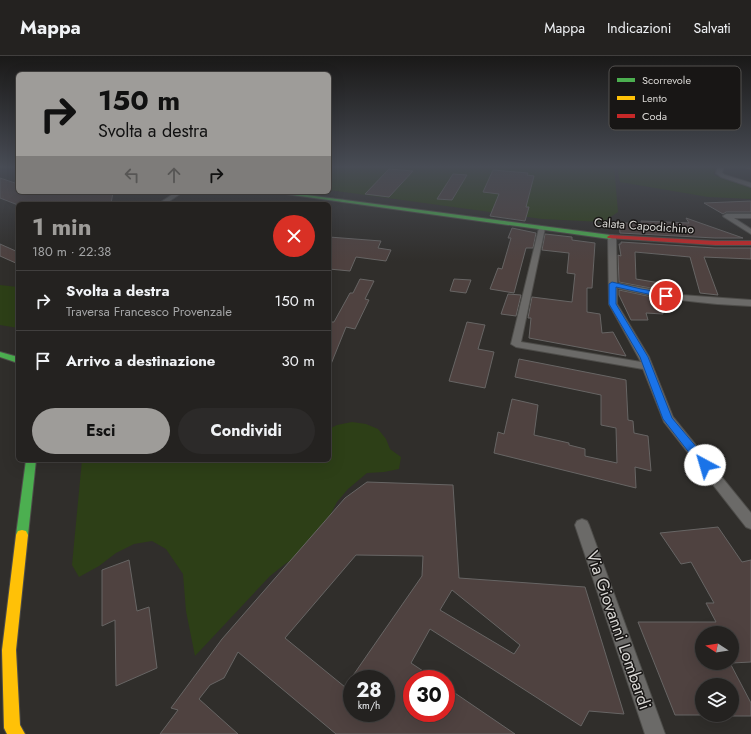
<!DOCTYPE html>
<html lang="it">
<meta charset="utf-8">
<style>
:root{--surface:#242220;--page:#2c2a29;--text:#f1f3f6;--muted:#a3a4a5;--line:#413f3e;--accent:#9e9c99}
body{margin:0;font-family:Jost,sans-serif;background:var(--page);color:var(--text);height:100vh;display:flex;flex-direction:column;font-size:15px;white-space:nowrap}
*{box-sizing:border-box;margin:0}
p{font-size:13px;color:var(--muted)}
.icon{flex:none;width:22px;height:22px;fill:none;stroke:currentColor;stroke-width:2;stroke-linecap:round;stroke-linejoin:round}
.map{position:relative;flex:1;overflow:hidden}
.sheet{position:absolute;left:16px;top:146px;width:315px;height:260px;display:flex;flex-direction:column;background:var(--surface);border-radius:6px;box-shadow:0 4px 16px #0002,0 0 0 1px var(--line)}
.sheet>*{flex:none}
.top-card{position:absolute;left:16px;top:16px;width:315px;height:122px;border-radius:6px;box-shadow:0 4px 16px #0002,0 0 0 1px var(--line);background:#9e9c99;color:#111;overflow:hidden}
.needle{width:26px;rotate:282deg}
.tools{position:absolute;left:695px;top:570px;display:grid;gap:8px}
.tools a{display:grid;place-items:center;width:44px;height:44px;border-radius:50%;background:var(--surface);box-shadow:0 4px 16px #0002,0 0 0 1px var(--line);font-size:20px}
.speed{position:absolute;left:343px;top:614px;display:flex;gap:8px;font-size:20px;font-weight:700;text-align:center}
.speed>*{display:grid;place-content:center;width:52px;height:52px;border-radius:50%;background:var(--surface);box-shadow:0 4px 16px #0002,0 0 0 1px var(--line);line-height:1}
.speed small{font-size:10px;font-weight:400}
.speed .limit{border:6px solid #d22;background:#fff;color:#111}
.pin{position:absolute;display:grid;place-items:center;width:34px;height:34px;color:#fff;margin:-17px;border:2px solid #fff;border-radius:50%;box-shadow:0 1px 4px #0007}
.me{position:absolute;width:44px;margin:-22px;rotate:321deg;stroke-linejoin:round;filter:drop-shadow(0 0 3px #0008)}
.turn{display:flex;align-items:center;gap:14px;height:84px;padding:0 16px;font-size:18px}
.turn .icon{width:52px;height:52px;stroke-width:2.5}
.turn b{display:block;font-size:28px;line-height:34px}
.lanes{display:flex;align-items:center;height:38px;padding:0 16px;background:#0003;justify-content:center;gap:20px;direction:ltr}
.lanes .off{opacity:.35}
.round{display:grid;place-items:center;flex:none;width:42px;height:42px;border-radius:21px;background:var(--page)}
.head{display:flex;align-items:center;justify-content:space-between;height:68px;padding:0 16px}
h1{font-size:24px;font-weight:700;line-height:30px;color:var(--accent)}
.cta{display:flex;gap:8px;margin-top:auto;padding:8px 16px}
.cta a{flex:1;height:46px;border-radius:24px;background:var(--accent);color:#111;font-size:16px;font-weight:700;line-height:46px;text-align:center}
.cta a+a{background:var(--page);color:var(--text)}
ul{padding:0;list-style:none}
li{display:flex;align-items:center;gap:12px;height:60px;padding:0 16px;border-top:1px solid var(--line)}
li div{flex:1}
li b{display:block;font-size:15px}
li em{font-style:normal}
header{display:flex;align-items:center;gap:24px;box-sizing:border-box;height:56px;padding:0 20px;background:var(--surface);border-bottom:1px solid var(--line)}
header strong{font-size:19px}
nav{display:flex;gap:22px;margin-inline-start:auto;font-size:14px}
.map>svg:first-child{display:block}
.green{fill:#2d3f17}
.building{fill:#4f4240;stroke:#676564;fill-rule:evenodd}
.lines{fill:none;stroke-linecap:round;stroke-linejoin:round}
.street-casing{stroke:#4e4d4a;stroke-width:2}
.fast-casing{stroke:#4e4d4a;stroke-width:2}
.slow-casing{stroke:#4e4d4a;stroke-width:2}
.jam-casing{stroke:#4e4d4a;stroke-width:2}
.street{fill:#6b6a68;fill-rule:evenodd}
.fast{fill:#4caf50;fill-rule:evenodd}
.slow{fill:#ffc107;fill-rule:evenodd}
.jam{fill:#c62828;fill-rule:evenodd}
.route{fill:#1a73e8;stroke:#114b97}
.labels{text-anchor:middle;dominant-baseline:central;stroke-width:3;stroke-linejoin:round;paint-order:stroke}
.far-street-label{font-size:12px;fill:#d9d7d4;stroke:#181615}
.near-street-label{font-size:17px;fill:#d9d7d4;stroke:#181615}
.key{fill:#181615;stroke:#52504e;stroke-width:1}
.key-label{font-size:11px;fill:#d9d7d4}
</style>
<header>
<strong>Mappa</strong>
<nav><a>Mappa</a><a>Indicazioni</a><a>Salvati</a></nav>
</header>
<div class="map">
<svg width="751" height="678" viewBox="0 0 751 678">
<rect width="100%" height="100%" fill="#302e2b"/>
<path class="green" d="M329,110H614L618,156L603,166L542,163L329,134Z
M617,110H716L714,119L751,132V143L708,141L620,126Z
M0,229L18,231V272L0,269Z
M352,366L366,368L378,373L386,383L390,393L401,401L399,413L384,416L367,417L348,433L337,446L323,473L300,498L285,508L270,520L195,600L186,555L183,518L166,493L152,485L134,488L116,497L99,510L79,521L72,509L82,404H329V373L337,369Z"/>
<path class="building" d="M389,113L413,115L389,141L365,138Z
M493,114L528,117L527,119L534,120L526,151H529L525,165L490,160L499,138L483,136Z
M453,118L467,119L452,144L437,143Z
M0,122L18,128V136H113L111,148L18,149L0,142Z
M751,145V156H726L723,158L704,147Z
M686,162L743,182H715L620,177L619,167H641V165L689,167Z
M512,172L536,177L533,192H526L514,237L490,233L498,212L502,213L511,182H508Z
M545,178L572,181V184L595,187L592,232H587V256L600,258L602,277L613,276L626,300L529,282L531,262H528L532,241L572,246L575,218L567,217L569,197L542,194Z
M329,181L381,185L378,192L391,194L386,205L356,201L350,215L329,213Z
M621,186L715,192H751V203L704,201L718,239L700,237L690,201L635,196L636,223L660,227L661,234L619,226L618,199L621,200L619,188H621Z
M0,188L18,196V208L0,200Z
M360,223L374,225L365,243L369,244L355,273L346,271L329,313V266H334L350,237H353Z
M454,223L471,224L466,237L450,235Z
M619,234L662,243L663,258L646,257L648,264H631L619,239Z
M508,238L521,239L516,260L501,258Z
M467,266L485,269L478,293L494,296L485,332L449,325Z
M519,303L626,324L628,364L633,365L634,377L648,380L651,415L635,411L636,432L494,397L498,376L504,378L512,343L538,349L534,379L569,387V389L585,393V400L617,407L616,372L601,369V339L515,321Z
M367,426L453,429L459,522L585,531L624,658L589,655L581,670L430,573L411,607L435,623H412V657H446V631L515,678H336L238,596L224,622L210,629L199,643L238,678H160L178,654L171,652L222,583L345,442ZM356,499L423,500L422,520L345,631L285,582ZM452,534L520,589L514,598L440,554ZM352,623H386V657H352Z
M718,471L742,506L751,504V606L732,607V577H702V607H730L751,647V660H732V629H702V659H675L638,566H716L706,547H714L691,506L681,508L660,477Z
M129,504L137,555L149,551L157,612L116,630L115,564L102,570V514Z"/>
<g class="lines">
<defs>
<path id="street" d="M718,110H724L722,117L725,119L751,127V131L721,121L716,117Z
M743,110H751V113L744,111Z
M176,136H183L165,148H158Z
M726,158H751V162H734L751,173V178L724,161L723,160Z
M542,170L545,172L521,286L641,306L609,248L608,181L612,179L616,181L617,227L681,239L751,244V250C706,248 661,243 617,232V248L649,301L673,361L751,457V473L746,471L664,366L643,313L516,291L511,288L539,172Z
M582,463L587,465L589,469L665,678H645L575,469L577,465Z"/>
<path id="fast" d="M271,136H284L610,179L613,181L610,183Z
M0,296L18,301V307L0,301Z
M26,404H36L28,479L26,483L22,484L18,483L16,479Z"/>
<path id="slow" d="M22,474L26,475L28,479L16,594L20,669L25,678H7L4,672L2,594L16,479L18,475Z"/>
<path id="jam" d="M610,179L715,185H751V189H715L608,182L607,181Z"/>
</defs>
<use href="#street" class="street-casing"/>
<use href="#fast" class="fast-casing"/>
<use href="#slow" class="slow-casing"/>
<use href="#jam" class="jam-casing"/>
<use href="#street" class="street"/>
<use href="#fast" class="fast"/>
<use href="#slow" class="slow"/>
<use href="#jam" class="jam"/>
</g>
<linearGradient id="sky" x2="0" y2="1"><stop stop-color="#1a1918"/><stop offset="0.54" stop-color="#484c55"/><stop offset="1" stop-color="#484c55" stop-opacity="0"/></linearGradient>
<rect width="751" height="205" fill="url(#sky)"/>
<path class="route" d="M612,226L641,233L666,237L669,240L666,242L616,231V248L648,301L672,362L709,406L710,409L709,412H701L663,363L640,301L609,248V228Z"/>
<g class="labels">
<g class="far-street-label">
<text transform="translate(644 170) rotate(4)">Calata Capodichino</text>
</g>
<g class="near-street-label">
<text transform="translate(619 574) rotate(71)">Via Giovanni Lombardi</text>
</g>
</g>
<rect x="609" y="10" width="132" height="64" rx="6" class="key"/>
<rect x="617" y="22" width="18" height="4" fill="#4caf50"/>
<rect x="617" y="40" width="18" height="4" fill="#ffc107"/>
<rect x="617" y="58" width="18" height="4" fill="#c62828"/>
<g class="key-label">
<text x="642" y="28">Scorrevole</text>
<text x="642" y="46">Lento</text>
<text x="642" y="64">Coda</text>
</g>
</svg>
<div class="tools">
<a><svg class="needle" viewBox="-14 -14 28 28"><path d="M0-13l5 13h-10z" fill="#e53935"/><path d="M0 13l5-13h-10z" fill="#a3a4a5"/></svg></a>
<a><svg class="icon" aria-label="layers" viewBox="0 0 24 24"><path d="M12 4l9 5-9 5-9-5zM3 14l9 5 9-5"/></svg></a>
</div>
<div class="speed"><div>28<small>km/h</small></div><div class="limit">30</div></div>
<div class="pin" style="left:666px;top:240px;background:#d93025"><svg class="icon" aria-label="arrive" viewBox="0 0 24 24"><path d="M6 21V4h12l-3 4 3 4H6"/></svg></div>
<svg class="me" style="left:705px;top:409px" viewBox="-20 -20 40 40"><circle r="19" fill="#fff"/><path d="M0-13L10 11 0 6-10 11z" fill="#1a73e8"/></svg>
<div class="top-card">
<div class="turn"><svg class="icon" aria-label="right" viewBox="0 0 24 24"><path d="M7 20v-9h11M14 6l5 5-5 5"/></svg><div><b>150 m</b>Svolta a destra</div></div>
<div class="lanes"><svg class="icon off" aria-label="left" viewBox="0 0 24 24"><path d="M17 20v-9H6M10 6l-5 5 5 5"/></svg><svg class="icon off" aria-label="ahead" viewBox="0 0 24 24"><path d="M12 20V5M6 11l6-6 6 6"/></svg><svg class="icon" aria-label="right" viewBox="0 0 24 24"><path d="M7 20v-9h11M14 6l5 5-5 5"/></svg></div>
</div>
<section class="sheet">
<div class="head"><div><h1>1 min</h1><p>180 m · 22:38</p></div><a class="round" style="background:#d93025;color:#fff"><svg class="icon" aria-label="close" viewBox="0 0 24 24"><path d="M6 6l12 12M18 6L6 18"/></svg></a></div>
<ul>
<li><svg class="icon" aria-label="right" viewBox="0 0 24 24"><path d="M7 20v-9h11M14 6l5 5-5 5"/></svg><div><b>Svolta a destra</b><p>Traversa Francesco Provenzale</p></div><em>150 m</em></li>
<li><svg class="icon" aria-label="arrive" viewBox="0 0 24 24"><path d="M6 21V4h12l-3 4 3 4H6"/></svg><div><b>Arrivo a destinazione</b></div><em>30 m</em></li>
</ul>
<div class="cta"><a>Esci</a><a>Condividi</a></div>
</section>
</div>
